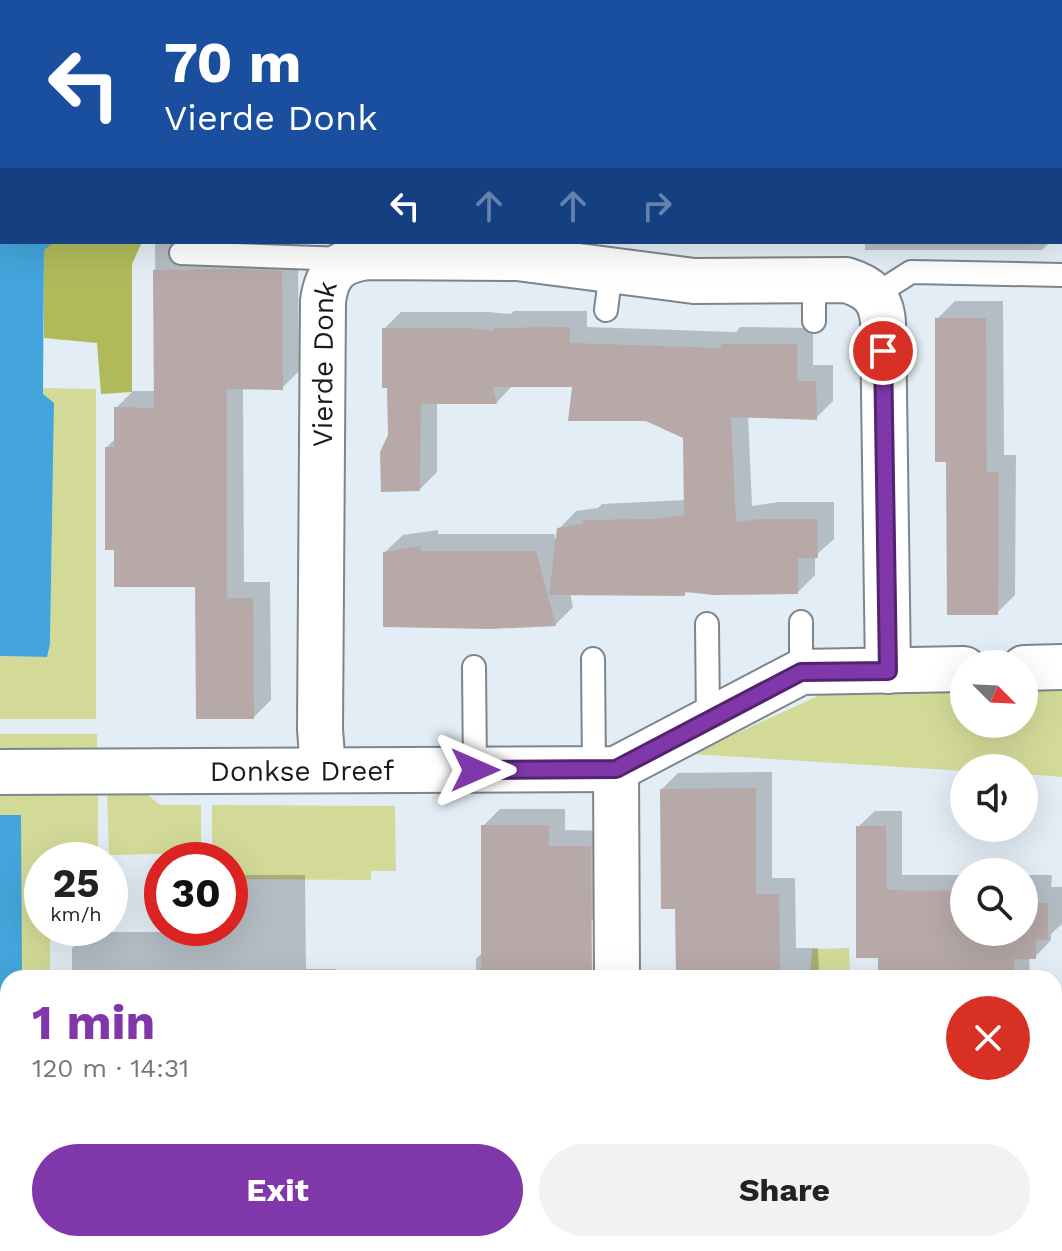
<!DOCTYPE html>
<meta charset="utf-8">
<style>
:root{--surface:#fff;--page:#f2f2f2;--text:#222;--muted:#767676;--accent:#8037aa}
body{margin:0;font-family:"Work Sans",sans-serif;background:var(--page);color:var(--text);height:100vh;display:flex;flex-direction:column;font-size:30px;white-space:nowrap}
*{box-sizing:border-box;margin:0}
p{font-size:26px;color:var(--muted)}
.icon{flex:none;width:44px;height:44px;fill:none;stroke:currentColor;stroke-width:2;stroke-linecap:round;stroke-linejoin:round}
.map{position:relative;flex:1;overflow:hidden}
.details{position:absolute;left:0px;top:970px;width:1062px;height:282px;display:flex;flex-direction:column;background:var(--surface);border-radius:24px 24px 0 0;box-shadow:0 8px 32px #0002}
.details>*{flex:none}
.guide{position:absolute;left:0px;top:0px;width:1062px;height:244px;box-shadow:0 8px 32px #0002;background:#1a4fa0;color:#fff;overflow:hidden}
.needle{width:52px;rotate:114deg}
.tools{position:absolute;left:950px;top:650px;display:grid;gap:16px}
.tools a{display:grid;place-items:center;width:88px;height:88px;border-radius:50%;background:var(--surface);box-shadow:0 8px 32px #0002;font-size:40px}
.speed{position:absolute;left:24px;top:842px;display:flex;gap:16px;font-size:40px;font-weight:700;text-align:center}
.speed>*{display:grid;place-content:center;width:104px;height:104px;border-radius:50%;background:var(--surface);box-shadow:0 8px 32px #0002;line-height:1}
.speed small{font-size:20px;font-weight:400}
.speed .limit{border:12px solid #d22;background:#fff;color:#111}
.pin{position:absolute;display:grid;place-items:center;width:68px;height:68px;color:#fff;margin:-34px;border:4px solid #fff;border-radius:50%;box-shadow:0 2px 8px #0007}
.me{position:absolute;width:88px;margin:-44px;rotate:90deg;stroke-linejoin:round;filter:drop-shadow(0 0 6px #0008)}
.turn{display:flex;align-items:center;gap:28px;height:168px;padding:0 32px;font-size:36px}
.turn .icon{width:104px;height:104px;stroke-width:2.5}
.turn b{display:block;font-size:56px;line-height:68px}
.lanes{display:flex;align-items:center;height:76px;padding:0 32px;background:#0003;justify-content:center;gap:40px;direction:ltr}
.lanes .off{opacity:.35}
.round{display:grid;place-items:center;flex:none;width:84px;height:84px;border-radius:42px;background:var(--page)}
.headline{display:flex;align-items:center;justify-content:space-between;height:136px;padding:0 32px}
h1{font-size:48px;font-weight:700;line-height:60px;color:var(--accent)}
.cta{display:flex;gap:16px;margin-top:auto;padding:16px 32px}
.cta a{flex:1;height:92px;border-radius:48px;background:var(--accent);color:#fff;font-size:32px;font-weight:700;line-height:92px;text-align:center}
.cta a+a{background:var(--page);color:var(--text)}
.map>svg:first-child{display:block}
.green{fill:#d3da98}
.forest{fill:#b1ba5b}
.water{fill:#43a5db}
.shadow{fill:#0003}
.building{fill:#b6a9a7}
.lines{fill:none;stroke-linecap:round;stroke-linejoin:round}
.service-casing{stroke:#7d868d;stroke-width:26}
.pedestrian-casing{stroke:#7d868d;stroke-width:38}
.minor-casing{stroke:#7d868d;stroke-width:48}
.service{stroke:#fff;stroke-width:22}
.pedestrian{stroke:#fff;stroke-width:34}
.minor{stroke:#fff;stroke-width:44}
.route-casing{stroke:#53246e;stroke-width:20}
.route{stroke:#8037aa;stroke-width:14}
.labels{text-anchor:middle;dominant-baseline:central;stroke-width:8;stroke-linejoin:round;paint-order:stroke}
.street-label{font-size:28px;fill:#191c1f;stroke:#e3edf5}
</style>
<div class="map">
<svg width="1062" height="1251" viewBox="0 0 1062 1251">
<rect width="100%" height="100%" fill="#e3edf5"/>
<path class="green" d="M43,388L96,389V719H0V656L46,657L50,644L54,404L43,395Z
M1062,687V777L1024,774V768H964V771L692,754L820,695L883,689L964,688V724H1024V688Z
M0,734H97V753L0,754Z
M0,791L98,792V854L50,855L49,860H42V928H50V978H21V815H0Z
M107,792H144L160,805H201V853L109,855Z
M212,805L395,806L396,871H371V880L230,879V860H212Z
M849,948L850,978H810L812,949Z"/>
<path class="forest" d="M54,242H142L132,264V392L101,394L97,343L44,338V249Z"/>
<path class="water" d="M0,0H1062V44L1060,2H2V242H54L44,250L43,394L54,403L50,644L47,657L0,656Z
M0,815H21L22,976L21,978H8V1004L0,1006Z"/>
<path class="shadow" d="M151,242H185L298,254L299,371L282,388H243L244,582H270L271,700L254,717L197,585L116,548L107,447L116,438V408L133,391H156L155,243Z
M865,242H1050L1042,250H865Z
M955,301H1003L1004,455H1016L1015,595L997,613L948,460L937,319Z
M514,311H587V327L736,332L740,327L813,328V365H833V401L816,418L748,416L752,506L779,502H834V539L815,556V575L798,592L689,590L684,594L570,593L573,607L556,624L490,627L385,552L403,535L438,530V534H554L557,544L559,529L576,511L598,508L602,504L686,500L685,437L574,385H513L497,402H437V472L420,489L390,435L384,329L401,312H488L511,314Z
M772,772V878H795L796,948H818L819,978H678L677,907L662,789L678,773Z
M500,809H565V830L607,831L608,905L591,921L551,978H476V959L483,952V826Z
M875,811H902V875H964V932H1024V875H1052L1051,887H1062V924L1051,934V940L1035,957H1029L1030,978H880V956L858,827Z
M230,875H305L306,969H336V978H72V948L89,932H182V928H230Z
M1054,1012L1062,1019V1248H956V1244H1054Z
M0,1072H8V1170L0,1169Z
M21,1244H147V1251H21Z
M216,1244H908L904,1249H829V1251H209Z"/>
<path class="building" d="M237,269L282,271L283,390L227,389V598H253L254,719H196L195,587H114V550H105V447H114V407L154,408L153,270Z
M935,318H986L987,472H999L998,615H947L946,462H935Z
M570,327V343L721,348V344H797V381H816L817,420L731,417L736,522L760,519H817L818,558H798V594L714,595L685,592V596L549,595L557,528L583,524V520L651,519L684,515L683,438L646,421H568L572,387H493L497,404H421L420,491L381,492L380,452L388,435L387,388H382V328H469L494,331V328Z
M421,546V551H536L556,626L490,629L383,627V552Z
M756,788V894H779L780,978H676L675,909H661L660,789Z
M481,825H549V846H591L592,978H481Z
M856,826H886L887,890L964,891V932H1024V892H1036V903H1048V940H1036V959H1014V978H878V958H856Z"/>
<g class="lines">
<defs>
<path id="service" d="M181,253L346,259
M875,295L911,272L1062,275
M606,310L611,271
M814,321V280
M707,624L708,721
M593,659L594,769
M474,667L475,770
M801,672V622"/>
<path id="pedestrian" d="M1054,1018H1062"/>
<g id="minor">
<path d="M1024,668L1062,667"/>
<path d="M616,769L617,978"/>
<path id="s1" d="M323,770L320,729L323,301C327,272 338,261 368,257L517,258L694,281L846,280C869,287 881,297 883,322L888,671"/>
<path id="s2" d="M0,772L616,769L801,672L964,669"/>
<path d="M161,1244L163,1251"/>
<path d="M929,1251L930,1244"/>
</g>
</defs>
<use href="#service" class="service-casing"/>
<use href="#pedestrian" class="pedestrian-casing"/>
<use href="#minor" class="minor-casing"/>
<use href="#service" class="service"/>
<use href="#pedestrian" class="pedestrian"/>
<use href="#minor" class="minor"/>
</g>
<g class="lines">
<defs>
<path id="route" d="M475,770L616,769L801,672L888,671L883,351"/>
</defs>
<use href="#route" class="route-casing"/>
<use href="#route" class="route"/>
</g>
<g class="labels">
<g class="street-label">
<text stroke="none"><textPath href="#s1" startOffset="406">Vierde Donk</textPath></text>
<text stroke="none"><textPath href="#s2" startOffset="302">Donkse Dreef</textPath></text>
</g>
</g>
</svg>
<div class="tools">
<a><svg class="needle" viewBox="-14 -14 28 28"><path d="M0-13l5 13h-10z" fill="#e53935"/><path d="M0 13l5-13h-10z" fill="#767676"/></svg></a>
<a><svg class="icon" aria-label="sound" viewBox="0 0 24 24"><path d="M4 9h4l5-4v14l-5-4H4zM17 9q2 3 0 6"/></svg></a>
<a><svg class="icon" aria-label="search" viewBox="0 0 24 24"><circle cx="10" cy="10" r="6"/><path d="M15 15l6 6"/></svg></a>
</div>
<div class="speed"><div>25<small>km/h</small></div><div class="limit">30</div></div>
<div class="pin" style="left:883px;top:351px;background:#d93025"><svg class="icon" aria-label="arrive" viewBox="0 0 24 24"><path d="M6 21V4h12l-3 4 3 4H6"/></svg></div>
<svg class="me" style="left:475px;top:770px" viewBox="-20 -20 40 40"><path d="M0-17L14 15 0 8-14 15z" fill="#8037aa" stroke="#fff" stroke-width="4"/></svg>
<div class="guide">
<div class="turn"><svg class="icon" aria-label="left" viewBox="0 0 24 24"><path d="M17 20v-9H6M10 6l-5 5 5 5"/></svg><div><b>70 m</b>Vierde Donk</div></div>
<div class="lanes"><svg class="icon" aria-label="left" viewBox="0 0 24 24"><path d="M17 20v-9H6M10 6l-5 5 5 5"/></svg><svg class="icon off" aria-label="ahead" viewBox="0 0 24 24"><path d="M12 20V5M6 11l6-6 6 6"/></svg><svg class="icon off" aria-label="ahead" viewBox="0 0 24 24"><path d="M12 20V5M6 11l6-6 6 6"/></svg><svg class="icon off" aria-label="right" viewBox="0 0 24 24"><path d="M7 20v-9h11M14 6l5 5-5 5"/></svg></div>
</div>
<section class="details">
<div class="headline"><div><h1>1 min</h1><p>120 m · 14:31</p></div><a class="round" style="background:#d93025;color:#fff"><svg class="icon" aria-label="close" viewBox="0 0 24 24"><path d="M6 6l12 12M18 6L6 18"/></svg></a></div>
<div class="cta"><a>Exit</a><a>Share</a></div>
</section>
</div>
